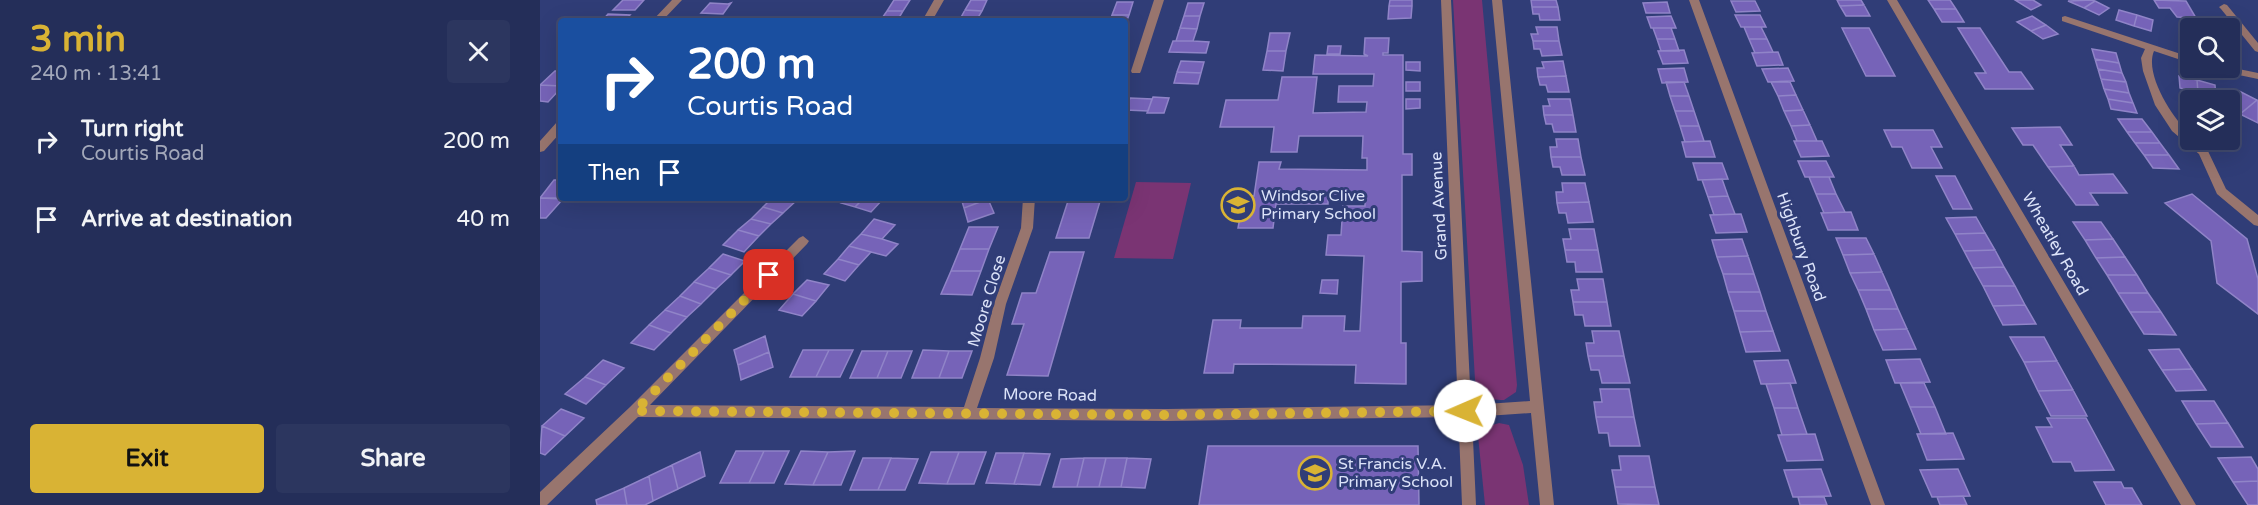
<!DOCTYPE html>
<meta charset="utf-8">
<style>
:root{--surface:#242e59;--page:#2c365f;--text:#f1f3f6;--muted:#a3a8ba;--line:#414a6f;--accent:#d9b334}
body{margin:0;font-family:"Varela Round",sans-serif;background:var(--page);color:var(--text);height:100vh;display:flex;flex-direction:column;font-size:22px;white-space:nowrap}
*{box-sizing:border-box;margin:0}
p{font-size:20px;color:var(--muted)}
.icon{flex:none;width:33px;height:33px;fill:none;stroke:currentColor;stroke-width:2;stroke-linecap:round;stroke-linejoin:round}
.map{position:relative;flex:1;overflow:hidden}
.side{display:flex;flex-direction:column;background:var(--surface);width:540px}
.side>*{flex:none}
.banner{position:absolute;left:18px;top:18px;width:570px;height:183px;border-radius:6px;box-shadow:0 6px 24px #0002,0 0 0 2px var(--line);background:#1a4fa0;color:#fff;overflow:hidden}
.buttons{position:absolute;left:1640px;top:18px;display:grid;gap:12px}
.buttons a{display:grid;place-items:center;width:60px;height:60px;border-radius:6px;background:var(--surface);box-shadow:0 6px 24px #0002,0 0 0 2px var(--line);font-size:30px}
.pin{position:absolute;display:grid;place-items:center;width:51px;height:51px;color:#fff;margin:-26px;border-radius:12px;box-shadow:0 3px 9px #0006}
.me{position:absolute;width:66px;margin:-33px;rotate:269deg;stroke-linejoin:round;filter:drop-shadow(0 0 4px #0008)}
.turn{display:flex;align-items:center;gap:21px;height:126px;padding:0 30px;font-size:27px}
.turn .icon{width:78px;height:78px;stroke-width:2.5}
.turn b{display:block;font-size:42px;line-height:51px}
.then{display:flex;align-items:center;height:57px;padding:0 30px;background:#0003;gap:12px;font-size:22px}
.round{display:grid;place-items:center;flex:none;width:63px;height:63px;border-radius:6px;background:var(--page)}
.overview{display:flex;align-items:center;justify-content:space-between;height:102px;padding:0 30px}
h1{font-size:36px;font-weight:700;line-height:45px;color:var(--accent)}
.cta{display:flex;gap:12px;margin-top:auto;padding:12px 30px}
.cta a{flex:1;height:69px;border-radius:6px;background:var(--accent);color:#111;font-size:24px;font-weight:700;line-height:69px;text-align:center}
.cta a+a{background:var(--page);color:var(--text)}
ul{padding:0;list-style:none}
li{display:flex;align-items:center;gap:18px;height:78px;padding:0 30px}
li div{flex:1}
li b{display:block;font-size:22px}
li em{font-style:normal}
main{display:flex;flex:1;min-height:0}
.map>svg:first-child{display:block}
.green{fill:#7a3473}
.building{fill:#7663b8;stroke:#9084c8;stroke-width:1.5}
.lines{fill:none;stroke-linecap:round;stroke-linejoin:round}
.minor{fill:#98756e;fill-rule:evenodd}
.tertiary{fill:#98756e;fill-rule:evenodd}
.route{stroke:#d9b334;stroke-width:10;stroke-dasharray:0 18}
.labels{text-anchor:middle;dominant-baseline:central;stroke-width:6;stroke-linejoin:round;paint-order:stroke}
.poi-label{font-size:16px;fill:#dce3f9;stroke:#303d77;text-anchor:start}
.street-label{font-size:16px;fill:#dce3f9;stroke:#303d77}
</style>
<main>
<section class="side">
<div class="overview"><div><h1>3 min</h1><p>240 m · 13:41</p></div><a class="round"><svg class="icon" aria-label="close" viewBox="0 0 24 24"><path d="M6 6l12 12M18 6L6 18"/></svg></a></div>
<ul>
<li><svg class="icon" aria-label="right" viewBox="0 0 24 24"><path d="M7 20v-9h11M14 6l5 5-5 5"/></svg><div><b>Turn right</b><p>Courtis Road</p></div><em>200 m</em></li>
<li><svg class="icon" aria-label="arrive" viewBox="0 0 24 24"><path d="M6 21V4h12l-3 4 3 4H6"/></svg><div><b>Arrive at destination</b></div><em>40 m</em></li>
</ul>
<div class="cta"><a>Exit</a><a>Share</a></div>
</section>
<div class="map">
<svg width="1718" height="505" viewBox="0 0 1718 505">
<rect width="100%" height="100%" fill="#303d77"/>
<path class="green" d="M913,0H942L977,385L976,392L964,400C947,400 940,396 935,380Z
M596,182L651,183L633,259L574,258Z
M959,423L969,425L983,465L989,505H945L938,436L943,428Z"/>
<path class="building" d="M83,0H104L95,10H73Z
M354,0H370L363,11H347Z
M431,0H447L442,11L425,10Z
M850,0H872V6H849Z
M991,0H1016L1018,7H992Z
M1297,0H1321L1324,5L1300,6Z
M1388,0H1410L1416,9H1394Z
M1475,0H1493L1501,5L1491,10Z
M1552,0L1555,1L1544,8L1528,1Z
M1614,0L1646,1L1656,18L1637,17L1630,8H1619Z
M1191,1H1215L1220,11L1196,12Z
M1555,1L1569,8L1559,15L1544,8Z
M577,2H593L589,15H572Z
M1127,2L1130,13H1106L1103,3Z
M170,3L188,4L191,3L183,14L161,13Z
M648,3H664L660,16H644Z
M1324,5L1330,16H1306L1300,6Z
M849,6H872L871,18L848,19Z
M992,7H1018L1020,20H1000L999,14H993Z
M1394,9H1416L1424,22H1402Z
M425,10L442,11L436,21H419Z
M1579,10L1597,15L1594,26L1576,20Z
M347,11H363L357,21H340Z
M68,14L90,15L84,21H62Z
M572,15H589L585,25V21H570Z
M1195,15H1220L1226,27H1201Z
M1597,15L1613,20L1611,31L1594,26Z
M644,16H660L657,29L640,28Z
M1131,16L1136,28H1111L1107,17Z
M1492,16L1506,25L1491,31L1477,22Z
M158,17L180,18L177,21H154Z
M1506,25L1518,34L1503,39L1491,31Z
M996,27H1017L1019,41H993L991,34H998Z
M1204,27H1221L1227,39H1209Z
M640,28L657,29L653,41H636Z
M1113,28H1131L1135,39H1117Z
M1302,28H1329L1355,76H1326Z
M1418,28H1440L1469,72H1481L1493,89H1445L1435,73H1446Z
M730,33H750L746,51H727Z
M825,38H849L848,53H843V55H863V154H872V175H862V251L882,252V281L861,282V343H866V384L815,383L816,365L694,364L693,373H664L673,320H701L700,328H762L763,316H805L804,331H820L824,256L786,255L788,235H801L803,206H825V195L788,194V204H736L733,228H698L704,196H714L719,162H741L739,169L827,170V158H822L823,136H759L757,152H731L734,127H680L686,100H738L742,77H777L773,113L826,112L827,102H798L799,86H833L834,74H773L775,55L828,56L824,54Z
M1117,39H1135L1139,51H1121Z
M1209,39H1227L1233,52L1215,53Z
M633,41H653L669,42L666,53L629,52Z
M993,41H1019L1022,55L1002,56L1000,49H994Z
M788,46H801L800,54H787Z
M1552,49L1576,53L1579,63L1555,59Z
M1144,50L1148,63L1123,64L1118,51Z
M727,51H746L743,71L723,70Z
M1238,52L1243,65L1217,66L1212,53Z
M1555,59L1579,63L1582,73L1558,69Z
M641,61L664,62L661,73L637,72Z
M1023,61L1026,76L998,77L997,68H1004L1002,62Z
M866,62H880V71L866,70Z
M1144,68L1148,82L1122,83L1118,69Z
M1248,68L1254,81L1228,82L1222,69Z
M1558,69L1582,73L1586,82L1561,79Z
M15,71H21V86L0,85Z
M637,72L661,73L658,84L634,83Z
M1026,76L1029,92H1008L1006,85H1000L998,77Z
M1639,76L1657,80L1658,93L1640,88Z
M1561,79L1586,82L1589,93L1564,89Z
M1657,80L1675,85L1676,98L1658,93Z
M866,82H880V91H866Z
M1126,82H1144L1149,96H1130Z
M1231,82H1250L1256,95L1238,96Z
M0,85L21,86V88L8,102L0,101Z
M1564,89L1589,93L1593,103L1568,99Z
M1699,91L1717,100L1700,114L1689,108L1687,100Z
M1256,95L1263,110L1244,111L1238,96Z
M1130,96H1149L1154,111H1135Z
M613,97L629,98L624,113H607Z
M590,98L612,99L608,111L586,110Z
M866,99H880V108L866,109Z
M1008,99H1030L1033,115H1004L1003,106H1010Z
M1568,99L1593,103L1597,113L1571,109Z
M1717,100L1718,101V123L1700,114Z
M1263,110L1270,125L1251,126L1244,111Z
M1135,111H1154L1159,126H1140Z
M1004,115H1033L1036,132H1014L1012,124H1006Z
M1578,119H1602L1612,132H1587Z
M1270,125L1277,141H1257L1251,126Z
M1140,126H1159L1164,141L1145,142Z
M1520,127L1532,145H1520L1534,166L1508,167L1493,145H1483L1472,128Z
M1344,130H1393L1402,147H1391L1402,168H1372L1362,147H1352Z
M1587,132H1612L1620,143H1595Z
M1016,139H1038L1041,157H1011L1010,147H1017Z
M1170,141L1175,157H1146L1142,142Z
M1254,141H1282L1289,156L1261,157Z
M1595,143H1620L1629,155H1604Z
M1604,155H1629L1639,169L1613,168Z
M1011,157H1041L1045,175H1022L1020,167H1013Z
M1258,161H1286L1294,177H1265Z
M1153,163H1182L1188,179L1158,180Z
M1534,166L1539,175L1573,174L1587,193H1550L1558,205H1536L1508,167Z
M1396,176H1415L1432,209H1413Z
M1269,177H1289L1296,194H1276Z
M1182,179L1188,196L1168,197L1162,180Z
M14,180H21V198H24H0Z
M1022,183H1045L1049,202L1017,203L1016,192H1023Z
M1276,194H1296L1305,212L1284,213Z
M1652,194L1707,239L1718,279V314L1677,283L1671,241L1625,203Z
M1188,196L1195,214L1174,215L1168,197Z
M0,198L23,199L6,218H0Z
M232,198H255L258,199L243,213L223,207Z
M306,198H324L315,207L301,203Z
M324,198H344L331,212L315,207Z
M421,198H448V199L424,208Z
M529,198H561L549,238H516Z
M448,199L454,213L428,222L424,208Z
M1049,202L1053,222L1028,223L1026,213H1019L1017,203Z
M223,207L243,213L231,224L211,219Z
M1311,212L1318,230H1288L1281,213Z
M1201,214L1207,232L1176,233L1170,215Z
M1436,217L1445,233L1415,234L1406,218Z
M211,219L231,224L219,236L198,230Z
M334,219L355,225L342,239L321,234Z
M1533,222H1561L1573,239L1545,240Z
M429,227H458L449,249H420Z
M1029,229H1054L1058,250H1025L1023,239H1031Z
M198,230L219,236L204,252L183,245Z
M1445,233L1455,250L1424,251L1415,234Z
M321,234L342,239L358,244L346,256L309,246Z
M1296,238H1326L1334,254L1303,255Z
M1202,239L1208,256L1177,257L1172,240Z
M1573,239L1585,257L1556,258L1545,240Z
M309,246L331,252L319,265L298,259Z
M420,249H449L441,271H411Z
M1025,250H1058L1062,272H1036L1035,262H1027Z
M1455,250L1464,267L1433,268L1424,251Z
M510,252H544L508,376L467,375L484,324H472L482,293H496Z
M183,254L205,261L191,275L169,268Z
M1334,254L1342,272L1310,273L1303,255Z
M1208,256L1214,274H1183L1177,257Z
M1585,257L1597,275H1567L1556,258Z
M298,259L319,265L305,281L284,274Z
M1464,267L1475,286H1443L1433,268Z
M169,268L191,275L176,289L154,282Z
M411,271H441L432,295L401,294Z
M1342,272L1350,290H1318L1310,273Z
M1183,274H1214L1220,292H1188Z
M1567,275H1597L1608,293H1578Z
M1037,279H1063L1067,302H1033L1031,290H1039Z
M267,280L289,285L276,301L253,294Z
M782,280H798L797,294L780,293Z
M154,282L176,289L161,304L140,296Z
M1443,286H1475L1485,305L1453,306Z
M1318,290H1350L1358,309H1326Z
M1188,292H1220L1226,311H1194Z
M1578,293H1608L1621,312H1590Z
M253,294L276,301L262,316L239,310Z
M140,296L161,304L147,317L125,310Z
M1033,302H1067L1071,326H1045L1043,315H1035Z
M1485,305L1496,324L1463,325L1453,306Z
M1326,309H1358L1367,329L1334,330Z
M125,310L147,317L131,333L109,325Z
M1194,311H1226L1233,331L1200,332Z
M1590,312H1621L1636,335L1604,334Z
M109,325L131,333L114,350L91,343Z
M1367,329L1376,349L1343,350L1334,330Z
M1052,331H1079L1084,356H1048L1046,343H1054Z
M1233,331L1240,351L1206,352L1200,332Z
M225,336L229,352L198,365L194,350Z
M1470,337H1504L1517,361L1484,362Z
M1639,349L1652,369L1622,370L1609,350Z
M263,350H289L276,377H250Z
M289,350H313L300,377H276Z
M383,350L409,351L399,378H372Z
M322,351H348L337,378H310Z
M348,351H372L361,378H337Z
M409,351H432L422,378H399Z
M229,352L233,367L201,380L198,365Z
M1048,356H1084L1090,383H1062L1059,370H1051Z
M1380,359L1390,382L1355,383L1346,360Z
M63,360L84,368L66,385L45,377Z
M1248,360L1256,383L1221,384L1214,361Z
M1517,361L1533,390L1498,391L1484,362Z
M1652,369L1666,390L1636,391L1622,370Z
M45,377L66,385L46,404L25,394Z
M1250,383L1258,408H1234L1226,384Z
M1360,383H1384L1395,407H1370Z
M1060,389H1089L1094,417H1056L1054,402H1062Z
M1533,390L1547,416H1511L1498,391Z
M1642,401H1674L1688,423L1656,424Z
M1370,407H1395L1406,434H1381Z
M1234,408H1258L1267,434L1242,435Z
M21,409L44,418L25,436L2,426Z
M1056,417H1094L1100,446H1070L1068,433H1059Z
M1507,418H1546L1574,470L1535,471L1531,462H1513L1496,427H1512Z
M1688,423L1703,447H1671L1656,424Z
M2,426L25,436L5,455L0,453Z
M1413,433L1424,459L1387,460L1377,434Z
M1275,434L1283,460L1247,461L1238,435Z
M668,446H878L879,505H659Z
M196,451H224L209,483H180Z
M224,451H249L234,483H209Z
M261,451L288,452L273,485L245,484Z
M315,451L301,485H273L288,452Z
M160,452L165,476L138,489L132,465Z
M391,452H419L407,484L379,483Z
M419,452H446L434,484H407Z
M456,453H484L474,484L446,483Z
M484,453L510,454L500,485L474,484Z
M1079,456H1109L1115,487H1075L1072,470H1081Z
M1711,457L1718,469V481L1693,482L1678,458Z
M323,458H351L338,490H310Z
M351,458L378,459L365,490H338Z
M544,458L537,487H513L521,459Z
M544,458H566L559,487H537Z
M566,458H587L581,487H559Z
M587,458L611,459L605,488L581,487Z
M132,465L138,489L113,501L109,476Z
M1281,469L1291,496L1253,497L1244,470Z
M1418,469L1430,496L1392,497L1380,470Z
M109,476L113,501L105,505H87L84,488Z
M1718,481V505H1708L1693,482Z
M1554,482H1581L1584,488H1592L1602,505H1566Z
M1075,487H1115L1119,505L1078,504Z
M84,488L87,505H57L56,500Z
M1423,496L1427,505H1400L1397,497Z
M1258,497H1284L1287,505H1260Z"/>
<g class="lines">
<path class="minor" d="M132,0H142L122,21H112Z
M394,0H404L392,21H382Z
M614,0H624L601,71L600,73H592L591,71Z
M1149,0H1159L1345,505H1331Z
M1347,0H1357L1656,505H1641Z
M1684,4L1687,5L1718,43V52L1715,51L1681,9L1679,7Z
M1525,16L1650,57V63L1614,51C1604,74 1633,119 1650,134V140H1656L1667,149L1686,189L1718,215V226L1714,225L1677,194L1659,154L1632,131L1615,105L1603,71L1601,58L1605,49L1522,21V17Z
M1689,67L1718,73V79L1680,71L1675,68Z
M21,121V132L4,151L0,152V141L17,122Z
M483,198H495L493,228L466,304L454,358L437,408L627,409L925,405L930,407L932,411L930,415L925,417L627,421L98,417L7,505H0V492L90,407L259,238L263,236L269,241L267,244L110,405L424,407L440,358L454,304L481,228Z"/>
<path class="tertiary" d="M901,0H911L931,405L990,401L952,0H962L1014,505H1000L991,413L932,417L936,505H922Z"/>
</g>
<g class="lines">
<path class="route" d="M229,275L95,411L627,415L925,411"/>
</g>
<defs>
<symbol id="school-ring" viewBox="-11 -11 22 22"><circle r="9.5" fill="#303d77" stroke="#d9b334" stroke-width="1.5"/><path d="M0-5L7-2L0 1L-7-2ZM-4 1L0 2.5L4 1V4Q0 6-4 4Z" fill="#d9b334"/></symbol>
</defs>
<g fill-rule="evenodd">
<use href="#school-ring" x="679" y="186" width="38" height="38"/>
<use href="#school-ring" x="756" y="454" width="38" height="38"/>
</g>
<g class="labels">
<g class="poi-label">
<text x="721" y="196">Windsor Clive<tspan x="721" dy="18">Primary School</tspan></text>
<text x="798" y="464">St Francis V.A.<tspan x="798" dy="18">Primary School</tspan></text>
</g>
<g class="street-label">
<text transform="translate(899 206) rotate(-93)">Grand Avenue</text>
<text transform="translate(1515 244) rotate(60)">Wheatley Road</text>
<text transform="translate(1261 247) rotate(70)">Highbury Road</text>
<text transform="translate(447 301) rotate(-73)">Moore Close</text>
<text transform="translate(510 395) rotate(1)">Moore Road</text>
</g>
</g>
</svg>
<div class="buttons">
<a><svg class="icon" aria-label="search" viewBox="0 0 24 24"><circle cx="10" cy="10" r="6"/><path d="M15 15l6 6"/></svg></a>
<a><svg class="icon" aria-label="layers" viewBox="0 0 24 24"><path d="M12 4l9 5-9 5-9-5zM3 14l9 5 9-5"/></svg></a>
</div>
<div class="pin" style="left:229px;top:275px;background:#d93025"><svg class="icon" aria-label="arrive" viewBox="0 0 24 24"><path d="M6 21V4h12l-3 4 3 4H6"/></svg></div>
<svg class="me" style="left:925px;top:411px" viewBox="-20 -20 40 40"><circle r="19" fill="#fff"/><path d="M0-13L10 11 0 6-10 11z" fill="#d9b334"/></svg>
<div class="banner">
<div class="turn"><svg class="icon" aria-label="right" viewBox="0 0 24 24"><path d="M7 20v-9h11M14 6l5 5-5 5"/></svg><div><b>200 m</b>Courtis Road</div></div>
<div class="then">Then<svg class="icon" aria-label="arrive" viewBox="0 0 24 24"><path d="M6 21V4h12l-3 4 3 4H6"/></svg></div>
</div>
</div>
</main>
